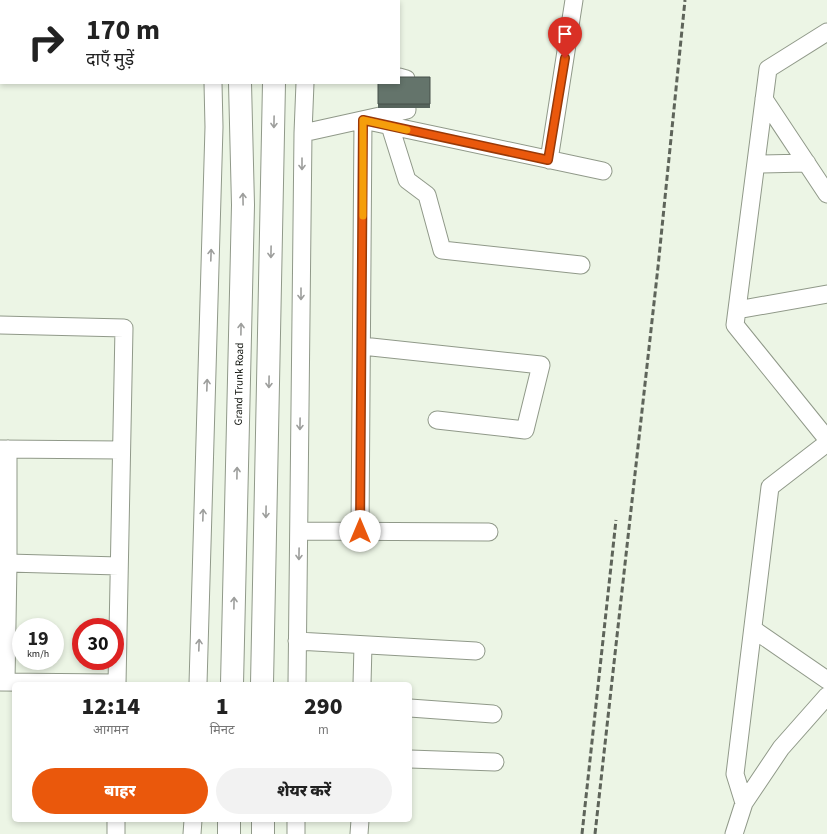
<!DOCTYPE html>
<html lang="hi">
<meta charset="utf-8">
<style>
:root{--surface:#fff;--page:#f2f2f2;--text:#222;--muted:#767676;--accent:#ea580c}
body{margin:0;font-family:"Source Sans 3","Noto Sans Devanagari",sans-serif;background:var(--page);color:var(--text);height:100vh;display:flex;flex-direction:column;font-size:15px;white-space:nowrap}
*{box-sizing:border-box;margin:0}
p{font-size:13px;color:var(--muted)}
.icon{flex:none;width:22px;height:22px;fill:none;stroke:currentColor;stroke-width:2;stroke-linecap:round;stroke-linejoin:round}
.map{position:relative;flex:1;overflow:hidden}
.side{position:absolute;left:12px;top:682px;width:400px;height:140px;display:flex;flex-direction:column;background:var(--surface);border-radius:6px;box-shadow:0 2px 6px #0003}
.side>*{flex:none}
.top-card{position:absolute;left:0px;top:0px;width:400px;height:84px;box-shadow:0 2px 6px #0003;background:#fff;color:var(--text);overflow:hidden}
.speed{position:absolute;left:12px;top:618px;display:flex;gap:8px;font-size:20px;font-weight:700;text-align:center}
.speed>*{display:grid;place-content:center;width:52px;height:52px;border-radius:50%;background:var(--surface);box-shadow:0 2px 6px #0003;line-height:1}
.speed small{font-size:10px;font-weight:400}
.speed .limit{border:6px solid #d22;background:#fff;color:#111}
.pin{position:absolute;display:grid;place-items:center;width:34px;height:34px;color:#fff;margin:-41px -17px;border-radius:50% 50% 50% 0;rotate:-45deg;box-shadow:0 0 4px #0007}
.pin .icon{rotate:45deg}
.me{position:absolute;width:44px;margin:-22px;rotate:0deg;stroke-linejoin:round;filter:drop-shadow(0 0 3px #0008)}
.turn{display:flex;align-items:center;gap:14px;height:84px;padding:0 20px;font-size:18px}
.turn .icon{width:52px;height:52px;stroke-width:2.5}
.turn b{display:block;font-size:28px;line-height:34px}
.eta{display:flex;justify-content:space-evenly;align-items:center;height:68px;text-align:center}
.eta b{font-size:24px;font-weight:800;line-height:28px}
.primary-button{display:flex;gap:8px;margin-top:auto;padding:8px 20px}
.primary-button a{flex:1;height:46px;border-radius:24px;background:var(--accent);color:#fff;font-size:16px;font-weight:800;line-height:46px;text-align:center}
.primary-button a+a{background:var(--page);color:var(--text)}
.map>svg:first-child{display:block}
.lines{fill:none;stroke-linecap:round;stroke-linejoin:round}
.minor-casing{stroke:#909989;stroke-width:19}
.highway-casing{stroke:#909989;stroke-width:24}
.minor{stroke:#fff;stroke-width:17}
.highway{stroke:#fff;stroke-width:22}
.rail{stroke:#5e645a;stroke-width:3;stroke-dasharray:6 3;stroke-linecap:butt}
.wall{fill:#56645c}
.building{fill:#64746b;stroke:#46514b}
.oneway{stroke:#9d9e9c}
.route-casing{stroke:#983908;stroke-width:10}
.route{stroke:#ea580c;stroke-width:7}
.slow{stroke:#f59e0b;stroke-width:7}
.labels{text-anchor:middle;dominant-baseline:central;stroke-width:3;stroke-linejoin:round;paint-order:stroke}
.street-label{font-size:11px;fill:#0a0d07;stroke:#fff}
</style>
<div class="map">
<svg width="827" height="834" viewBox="0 0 827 834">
<rect width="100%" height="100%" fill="#ecf5e5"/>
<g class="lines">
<defs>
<path id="minor" d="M211,0V1
M305,0V1
M827,32L768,69L735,325L827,439
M764,99L827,194
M390,126L407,180L427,195L442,250L581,265
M303,133L407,110L406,79L399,77
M549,160L574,0
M756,164L807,163
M737,310L827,294
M0,325L124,328L117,684
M362,346L541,365L525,430L437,420
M0,449L121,450
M299,531L489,532
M360,531L363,120L603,171
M8,563L119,566
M753,629L827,680
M297,641L476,651
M6,681L8,563V449
M0,682L117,683
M198,684L214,127L213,83
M297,684L303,133L305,83
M362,684L363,645
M410,708L493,714
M410,759L495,762
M744,803L735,774L770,487L827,443
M296,820V834
M116,834V820
M192,834L193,820
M359,834L360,820
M734,834L744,803L781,748L827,696"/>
<path id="highway" d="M239,0V1
M270,0V1
M232,684L243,205L240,83
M262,684L274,83
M263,820V834
M229,834V820"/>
</defs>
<use href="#minor" class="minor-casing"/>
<use href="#highway" class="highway-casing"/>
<use href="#minor" class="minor"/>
<use href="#highway" class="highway"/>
<path class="rail" d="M582,834L616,520
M595,834L658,267L685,0"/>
</g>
<path class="wall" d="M430,77V108H378V83Z"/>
<path class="building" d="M399,77H430V104H378V83H399Z"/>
<defs><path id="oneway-shaft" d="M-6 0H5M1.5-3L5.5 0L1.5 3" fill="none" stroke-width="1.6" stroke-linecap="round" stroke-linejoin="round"/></defs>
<g class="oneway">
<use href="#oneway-shaft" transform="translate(274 122) rotate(91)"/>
<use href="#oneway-shaft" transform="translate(302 164) rotate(90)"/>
<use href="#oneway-shaft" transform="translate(243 199) rotate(-91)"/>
<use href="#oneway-shaft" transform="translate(271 252) rotate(91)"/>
<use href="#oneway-shaft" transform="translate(211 255) rotate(-88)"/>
<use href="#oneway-shaft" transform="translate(301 294) rotate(90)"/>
<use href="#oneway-shaft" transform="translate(241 329) rotate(-89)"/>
<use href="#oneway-shaft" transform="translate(269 382) rotate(91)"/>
<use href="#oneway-shaft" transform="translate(207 385) rotate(-88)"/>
<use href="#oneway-shaft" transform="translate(300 424) rotate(91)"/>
<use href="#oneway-shaft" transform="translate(237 473) rotate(-89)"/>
<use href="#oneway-shaft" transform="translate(266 512) rotate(91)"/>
<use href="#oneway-shaft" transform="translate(203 515) rotate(-88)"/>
<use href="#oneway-shaft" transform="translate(299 554) rotate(91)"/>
<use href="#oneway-shaft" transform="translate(234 603) rotate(-89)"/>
<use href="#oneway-shaft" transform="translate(199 645) rotate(-88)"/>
</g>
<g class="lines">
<defs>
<path id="route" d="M360,531L363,120L548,160L565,58"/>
</defs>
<use href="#route" class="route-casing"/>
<use href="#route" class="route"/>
<path class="slow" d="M363,216V120L407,130"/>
</g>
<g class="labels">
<g class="street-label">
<text transform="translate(239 384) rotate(-89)">Grand Trunk Road</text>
</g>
</g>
</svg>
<div class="speed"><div>19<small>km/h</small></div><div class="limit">30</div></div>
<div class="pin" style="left:565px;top:58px;background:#d93025"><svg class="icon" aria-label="arrive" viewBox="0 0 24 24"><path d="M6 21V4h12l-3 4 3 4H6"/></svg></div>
<svg class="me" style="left:360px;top:531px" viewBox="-20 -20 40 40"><circle r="19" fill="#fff"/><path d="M0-13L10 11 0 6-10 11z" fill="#ea580c"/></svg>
<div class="top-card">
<div class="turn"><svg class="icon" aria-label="right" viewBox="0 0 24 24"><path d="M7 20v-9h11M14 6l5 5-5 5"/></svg><div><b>170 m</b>दाएँ मुड़ें</div></div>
</div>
<section class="side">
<div class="eta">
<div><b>12:14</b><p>आगमन</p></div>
<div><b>1</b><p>मिनट</p></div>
<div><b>290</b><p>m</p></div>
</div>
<div class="primary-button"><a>बाहर</a><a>शेयर करें</a></div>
</section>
</div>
